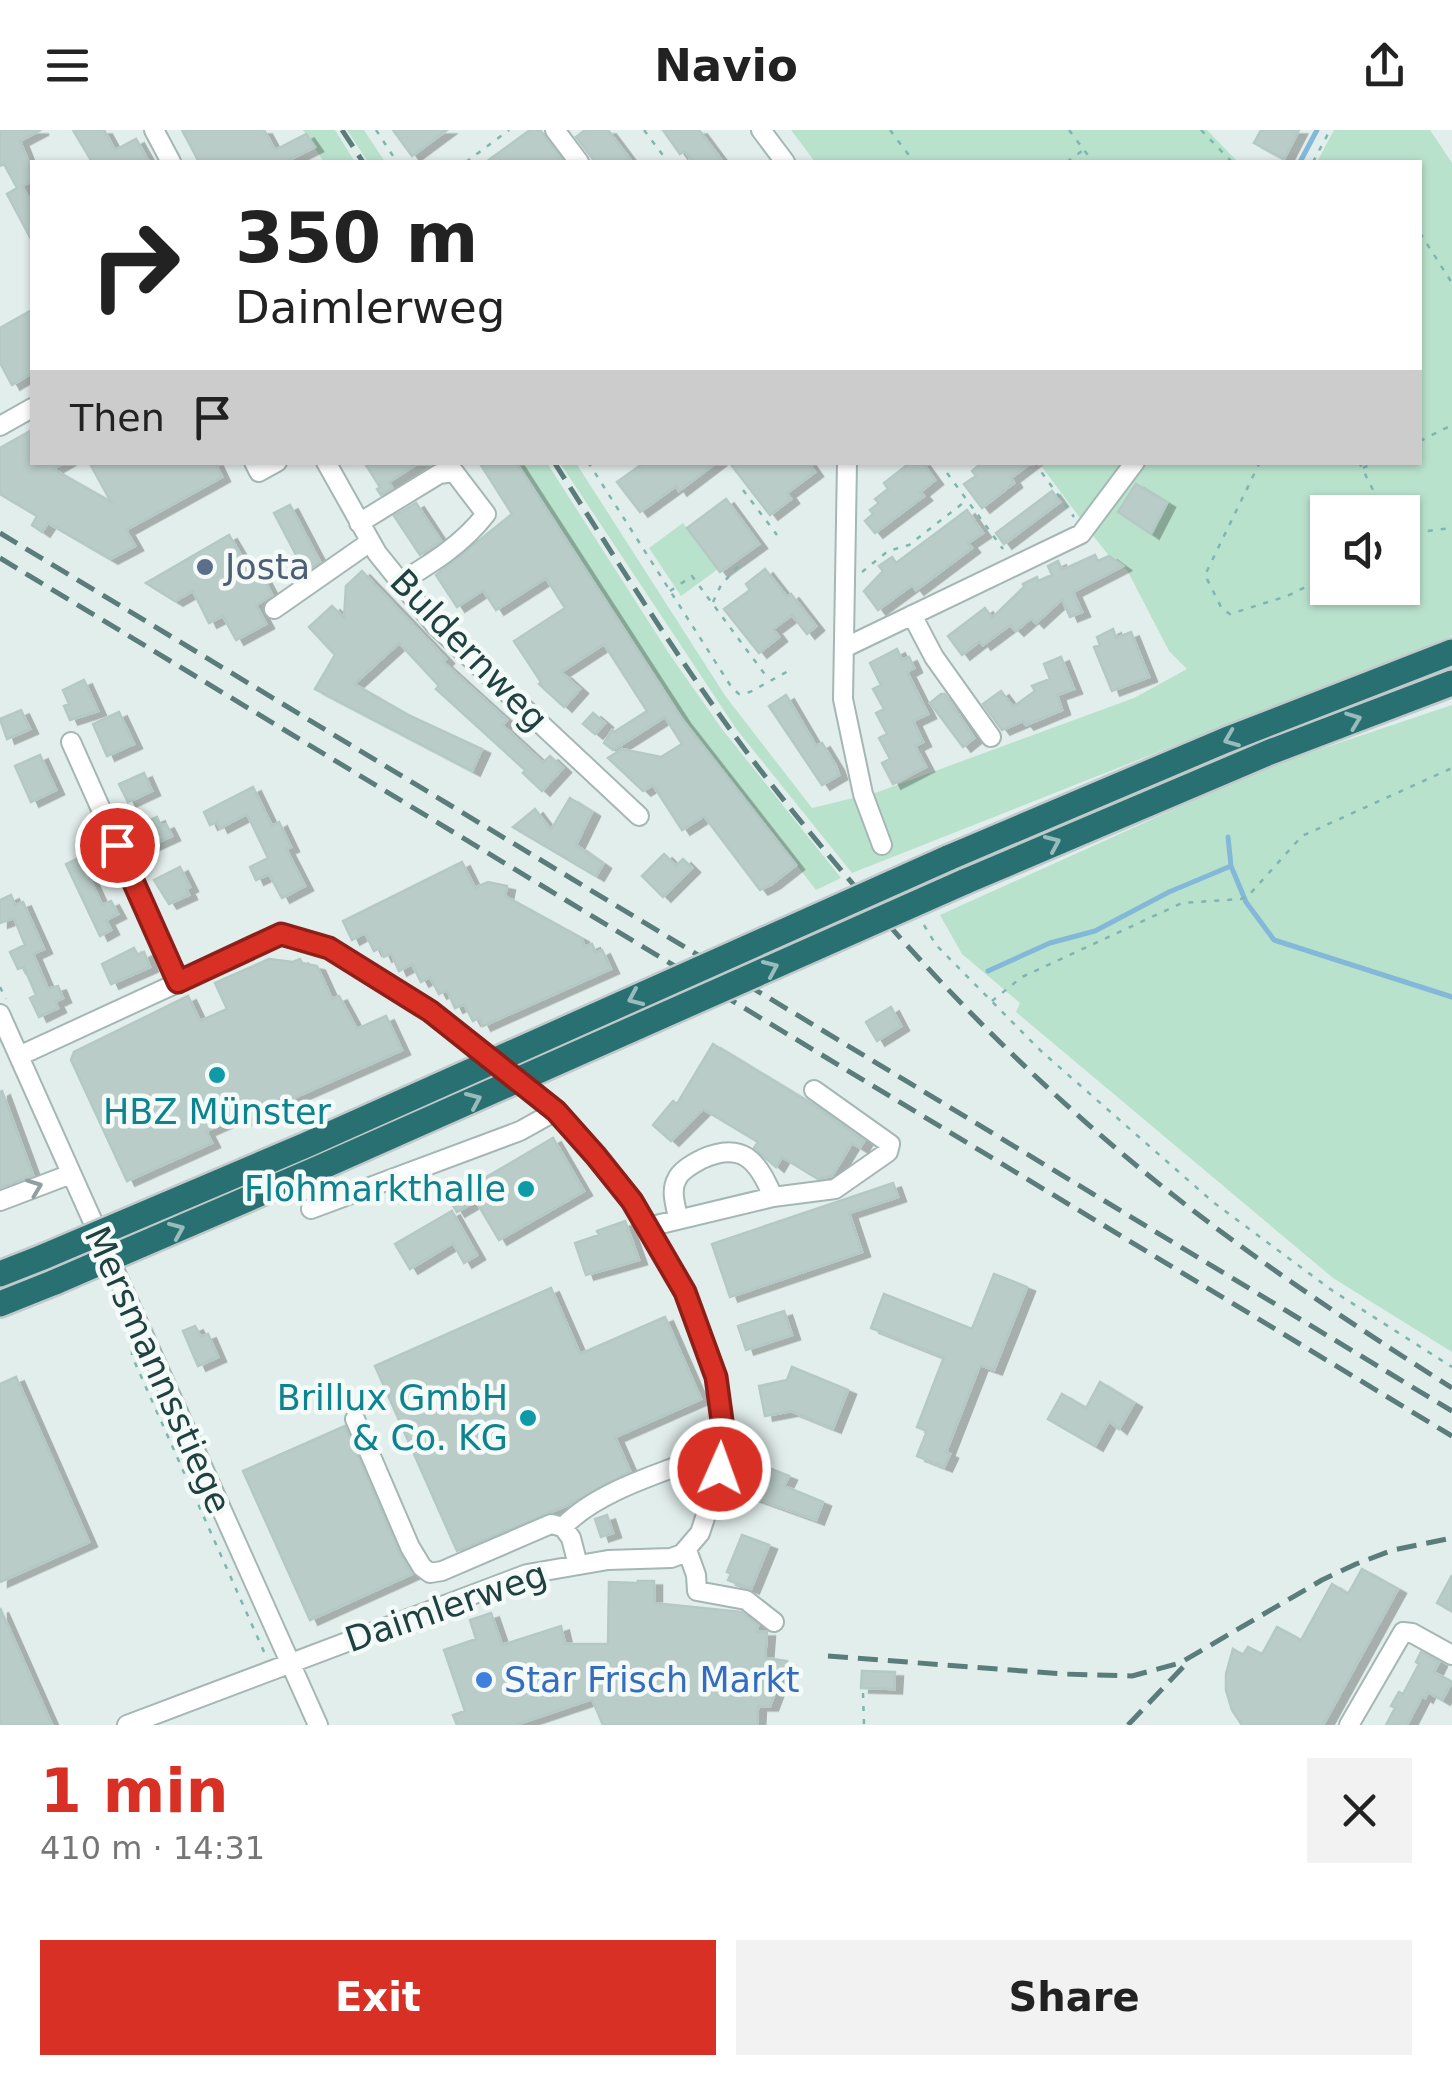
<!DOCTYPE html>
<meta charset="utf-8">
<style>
:root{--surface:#fff;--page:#f2f2f2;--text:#222;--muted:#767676;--accent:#d93025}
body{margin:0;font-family:"DejaVu Sans",sans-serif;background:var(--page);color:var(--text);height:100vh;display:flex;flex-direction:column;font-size:38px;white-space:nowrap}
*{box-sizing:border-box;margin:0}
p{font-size:32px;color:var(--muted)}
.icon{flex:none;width:55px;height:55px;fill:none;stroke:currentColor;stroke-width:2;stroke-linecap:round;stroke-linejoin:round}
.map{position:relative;height:1595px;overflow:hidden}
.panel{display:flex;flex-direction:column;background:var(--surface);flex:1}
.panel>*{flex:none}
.hud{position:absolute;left:30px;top:30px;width:1392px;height:305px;border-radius:0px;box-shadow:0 2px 8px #0004;background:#fff;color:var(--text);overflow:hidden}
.fabs{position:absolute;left:1310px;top:365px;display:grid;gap:20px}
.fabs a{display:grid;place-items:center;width:110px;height:110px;border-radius:0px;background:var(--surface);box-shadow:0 2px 8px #0004;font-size:50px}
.pin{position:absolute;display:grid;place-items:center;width:85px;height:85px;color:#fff;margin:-42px;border:5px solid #fff;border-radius:50%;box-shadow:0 2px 10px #0007}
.me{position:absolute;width:110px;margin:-55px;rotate:2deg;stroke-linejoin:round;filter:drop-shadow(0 0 8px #0008)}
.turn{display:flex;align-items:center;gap:35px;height:210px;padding:0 40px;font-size:45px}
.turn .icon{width:130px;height:130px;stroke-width:2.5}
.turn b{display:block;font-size:70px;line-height:85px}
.then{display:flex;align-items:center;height:95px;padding:0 40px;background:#0003;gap:20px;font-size:38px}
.round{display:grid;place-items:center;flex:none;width:105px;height:105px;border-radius:0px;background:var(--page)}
.summary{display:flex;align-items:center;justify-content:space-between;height:170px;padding:0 40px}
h1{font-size:60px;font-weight:800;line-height:75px;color:var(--accent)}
.primary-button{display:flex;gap:20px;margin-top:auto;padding:20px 40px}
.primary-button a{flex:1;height:115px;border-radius:0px;background:var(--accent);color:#fff;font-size:40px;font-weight:800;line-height:115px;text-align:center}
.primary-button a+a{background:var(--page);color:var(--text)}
header{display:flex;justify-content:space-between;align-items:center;height:130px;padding:0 40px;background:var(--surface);font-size:45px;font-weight:800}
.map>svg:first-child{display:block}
.green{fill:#b9e2cd;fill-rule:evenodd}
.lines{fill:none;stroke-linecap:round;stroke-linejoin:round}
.stream{stroke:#84b8d9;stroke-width:5}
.building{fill:#baccc8;stroke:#b4c9c5;stroke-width:2.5;filter:url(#shadow)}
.minor-casing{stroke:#a4b7b4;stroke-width:22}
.highway-casing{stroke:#c1caca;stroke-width:30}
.path{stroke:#7fb5b1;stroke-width:2.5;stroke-dasharray:5 8;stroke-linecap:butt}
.minor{stroke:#fff;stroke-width:18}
.highway{stroke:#287071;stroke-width:25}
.rail{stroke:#5a7d7c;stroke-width:5;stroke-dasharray:20 10;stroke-linecap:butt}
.highway-bridge-casing{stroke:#c1caca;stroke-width:30;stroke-linecap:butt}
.highway-bridge{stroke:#287071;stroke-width:25}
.oneway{stroke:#98bcbb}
.oneway2{stroke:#90a0a0}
.route-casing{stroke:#8d1f18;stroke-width:25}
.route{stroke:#d93025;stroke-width:18}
.service-dot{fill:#5c6f8a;stroke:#f3faf8;stroke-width:4}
.culture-dot{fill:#0f9aa8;stroke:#f3faf8;stroke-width:4}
.shop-dot{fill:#3f7fe0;stroke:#f3faf8;stroke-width:4}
.labels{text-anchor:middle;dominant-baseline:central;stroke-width:9;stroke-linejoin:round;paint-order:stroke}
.service-label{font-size:35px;fill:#4e5e75;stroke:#f3faf8;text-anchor:start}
.street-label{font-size:35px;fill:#204140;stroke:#f3faf8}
.culture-label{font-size:35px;fill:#0d838f;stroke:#f3faf8;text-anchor:end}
.shop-label{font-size:35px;fill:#366cbe;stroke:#f3faf8;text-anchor:start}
</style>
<header><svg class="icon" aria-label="menu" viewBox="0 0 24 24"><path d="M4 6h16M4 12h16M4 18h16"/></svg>Navio<svg class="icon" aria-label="share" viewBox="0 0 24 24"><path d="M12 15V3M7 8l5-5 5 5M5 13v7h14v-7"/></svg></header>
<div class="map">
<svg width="1452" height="1595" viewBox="0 0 1452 1595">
<defs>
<filter id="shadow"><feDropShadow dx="8" dy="4.5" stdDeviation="0" flood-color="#0004"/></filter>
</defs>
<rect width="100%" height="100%" fill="#e2eeeb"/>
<path class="green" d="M303,0H335L355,32H324Z
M347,0H364L385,32H368Z
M791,0H1207L1238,32H815Z
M1334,0H1430L1452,33V506L852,743L737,600L560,333H576L726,567L812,678L878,662L1134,568L1187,539L1169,521L1127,440L1110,427L1091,403L1141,333L1420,332V32H1317ZM1328,382H1402V458H1328Z
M516,333H547L670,525L722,599L841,748L816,760L682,588Z
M1039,333H1126L1083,392Z
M683,393L718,439L681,466L649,418Z
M1452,575V1222L1333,1148L1016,882L1020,873L962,824L940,785L1270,636Z"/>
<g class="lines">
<path class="stream" d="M1300,32L1317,0
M1228,707L1231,736
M988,841L1050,813L1095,801L1169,762L1231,736L1246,772L1274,810L1452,867"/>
</g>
<path class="building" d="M0,0H41L20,11L32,41V51L22,56L32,74V111L7,64L17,58L4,34L0,36Z
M73,0H104L115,20L136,9L149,32H92Z
M182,0H264L275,20L306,4L315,17L285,32H199Z
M393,0H447L412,26Z
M530,0H540L564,32H486Z
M585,0H608L632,32H595L576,7Z
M663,0H699L723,32H693L685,21L680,24Z
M1261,0H1299L1284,29L1254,13Z
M32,180V243L12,255L0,233V198Z
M32,300V332H65L53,339L111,372L89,332H215L222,347L126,400L135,416L110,429L48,393L42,402L32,395L37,386L0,364V318Z
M364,332H420L389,352L392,358L381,365L377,359L380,357Z
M479,332H516L682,589L796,735L772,754L760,760L704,686L682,700L653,655L643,661L608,628L622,619L661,627L682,614L665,587L613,620L604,613L612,600L614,602L647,581L604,514L561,542L580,559L564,577L539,554L541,552L514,511L565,478L546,448L496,480L483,460L457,477L436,445L512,384Z
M645,332H717L679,361L676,356L640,382L617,352Z
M729,332H808L815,342L787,363L791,369L770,385Z
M911,332H922L935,350L920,362L924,366L875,403L865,391L873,384L870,380L879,373L875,369L888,359L884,353Z
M983,332H1032L1011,348L1014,353L982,378L964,354L976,346L972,341Z
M1136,354L1167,373L1151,404L1118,382Z
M1052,361L1060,372L1004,414L996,403Z
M726,369L759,414L720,442L687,398Z
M416,373L441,411L420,425L394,386Z
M290,375L320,432L305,442L274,383Z
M967,380L983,403L968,413L972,418L916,460L912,455L878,480L864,461L883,441L879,436L892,427L896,433Z
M229,405L252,444L259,440L272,465L256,475L266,494L236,510L223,486L209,493L193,461L175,471L146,453Z
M1095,425L1098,431L1109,426L1123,436L1073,462L1082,482L1070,487L1062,469L1036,493L1031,488L1016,501L1010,495L983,515L980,511L962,525L948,506L985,478L992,488L1024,457L1023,454L1037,447L1038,451L1052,445L1048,436L1058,431L1062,440Z
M765,439L787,467L791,464L816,496L807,504L792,485L773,499L779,507L759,523L724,479L750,460L746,454Z
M362,441L446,529L443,532L507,590L502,595L543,633L550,626L563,638L542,661L523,643L525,640L436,559L439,556L399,513L354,554L408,585L482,619L472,641L315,559L335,525L309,497L332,476L344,488L346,456Z
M1113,499L1116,508L1131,502L1149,547L1112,561L1094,517L1100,515L1097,507Z
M897,519L902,530L909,527L914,538L907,542L928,584L913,591L923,612L915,616L926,637L893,654L882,633L890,629L879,608L887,604L876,583L884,579L873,559L881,555L870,533Z
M1061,527L1074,559L1057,565L1062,580L1026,595L1023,591L1002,600L983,574L1001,561L1013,577L1035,561L1032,556L1050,549L1044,534Z
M84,550L98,581L70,590L64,576L69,574L63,560Z
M941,564H945L974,608L963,617L930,573Z
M786,565L816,616L822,613L836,636L839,645L822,655L769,576Z
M21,580L30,599L7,609L0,589Z
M119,582L134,614L107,626L93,594Z
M593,583L605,593L595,604L583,594Z
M40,625L56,660L31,672L15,636Z
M144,643L152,661L128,672L119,654Z
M253,657L272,696L279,692L291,717L286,719L305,756L282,768L269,744L256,750L250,737L268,728L247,684L220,698L217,692L210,695L204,682Z
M570,668L592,682L576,715L603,734L596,746L513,697L535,679L551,700Z
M157,687L161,696L166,694L172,706L141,720L131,699Z
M90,723L97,737L87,742L102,775L111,771L118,784L106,790L111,800L100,806L66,734Z
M664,724L676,736L683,729L692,738L663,767L642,746Z
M462,732L475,758L488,752L507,756L505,766L581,808L585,817L592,814L596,823L602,820L611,839L483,896L479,888L473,891L464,874L455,878L447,860L439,864L430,847L421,852L412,834L399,841L391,823L384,827L380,818L374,821L365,803L352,810L343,791Z
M180,737L190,757L186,759L189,765L169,774L154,750Z
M11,765L15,775L23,772L44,819L33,824L48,859L58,856L63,868L55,872L58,878L39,887L30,868L36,865L24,837L18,839L10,822L25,815L14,788L0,793V770Z
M134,818L138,825L144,822L150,837L111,854L102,834Z
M269,829L293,832L300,829L302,833L317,836L332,869L339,866L357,899L386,886L402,920L239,992L237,987L206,1001L212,1013L127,1051L71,930L74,922L188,866L200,891L227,879L215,853Z
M891,877L901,896L877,911L866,892Z
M713,914L812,974L864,1011L860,1018L852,1013L832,1046L818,1049L782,1027L776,1037L754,1018L758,1012L703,979L671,1011L653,995L673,971L677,974Z
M2,961L33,1045L0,1058V962Z
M553,1008L584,1061L499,1110L476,1071L457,1082L449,1069Z
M893,1053L898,1067L849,1083L862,1122L730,1167L712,1114Z
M452,1081L477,1125L464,1133L453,1113L410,1139L395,1114Z
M625,1091L639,1130L586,1145L575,1113L599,1105L597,1101Z
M994,1144L1027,1157L994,1240L980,1235L946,1322L950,1324L944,1337L917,1326L927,1301L917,1297L944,1227L871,1198L884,1164L972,1199Z
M551,1158L580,1224L665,1187L701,1269L615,1307L630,1341L570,1374L457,1421L375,1236Z
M784,1181L792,1205L746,1220L738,1196Z
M195,1196L201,1207L208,1204L218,1227L198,1236L183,1201Z
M792,1237L848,1260L833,1298L791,1281L765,1286L759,1256L787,1250Z
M16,1247L89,1412L0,1452V1254Z
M1100,1252L1134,1273L1119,1299L1109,1291L1095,1316L1048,1289L1062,1264L1086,1278Z
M345,1296L399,1422L412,1444L310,1490L243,1341Z
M746,1329L789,1346L784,1356L823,1372L816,1390L733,1360Z
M607,1385L613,1403L601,1407L595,1389Z
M742,1405L769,1415L751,1459L728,1450L731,1444L727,1442Z
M1362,1439L1398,1459L1323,1595H1242L1232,1580L1226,1560V1544L1233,1519L1243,1525L1248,1517L1262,1524L1277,1497L1301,1510L1332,1454L1348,1464Z
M1452,1445V1481L1437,1473Z
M638,1451H654V1473L741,1482L758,1495L757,1502H767L765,1528L787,1531L770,1576H758L757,1595H603L592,1569L515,1595H457L453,1585L465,1581L444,1520L476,1509L470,1490L491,1483L502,1515L561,1496L565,1514H608L609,1452L638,1453Z
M0,1478L52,1595H0Z
M1421,1522L1439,1532L1434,1542L1452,1552L1442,1570L1428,1562L1425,1568L1422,1566L1407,1595H1386L1395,1578L1391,1576L1399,1562L1403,1564L1419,1534L1416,1532Z
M862,1541L895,1542L894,1559L861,1558Z"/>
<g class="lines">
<defs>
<path id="minor" d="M154,0L171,32
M555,0L579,32
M761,0L785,32
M0,296L32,278
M254,332L259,342L277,332
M326,332L377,423L435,495L639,686
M847,332L843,569L863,664L882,715
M359,393L439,344L454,342L486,384C462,415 432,433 399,453
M274,479L370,412
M912,485L934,527L991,607
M846,517L1081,404L1135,332
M71,612L178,852
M0,884L318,1595
M19,926L281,805L329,818L430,881L556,981L596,1026L632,1071L685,1161L716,1247L722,1291L721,1339L700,1403L682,1424L671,1428L608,1430L527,1444L127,1595
M0,1071L71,1044
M311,1079L520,1001L556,981
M678,1088C676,1076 670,1061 677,1049C681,1040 693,1034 702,1029C742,1011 758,1030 773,1067
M648,1097L773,1067L835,1059L888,1022L890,1014L814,960
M355,1289L410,1417L422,1437L430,1443L442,1441L551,1394L563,1397L571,1408L578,1435
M563,1397C600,1358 672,1340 721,1320
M687,1420L696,1445L697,1461L746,1470L774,1492
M1349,1595L1403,1502L1412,1503L1452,1525"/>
<path id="highway" d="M948,728L1226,610L1452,522
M964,752L1270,622L1452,553
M0,1144L43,1127
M0,1174L55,1152"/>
</defs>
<use href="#minor" class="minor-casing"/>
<use href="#highway" class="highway-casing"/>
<path class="path" d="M376,0L397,32
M644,0L668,32
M890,0L914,32
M1069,0L1093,32
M1201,0L1232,32
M466,32L509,0
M1067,32L1082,21
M1313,32L1330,0
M1420,103L1452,153
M1420,311L1452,295
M588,332L732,558L739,564L750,562L792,539
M1034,332L1074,387
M1260,332L1205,445L1222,479L1230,484L1287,466L1328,446
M1359,332L1384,382
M1363,338L1375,332
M947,343L1003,419
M743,360L777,405
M1402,404L1452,398
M862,442L888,421L909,415L967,370
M670,461L692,446L769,550
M713,472L721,455L742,432
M924,795L936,815L1041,921L1213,1072L1333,1161L1452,1237
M0,857L6,869
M992,871L1022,847L1182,773L1241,769L1249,765L1302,706L1452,638
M132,1220V1226L265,1524
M863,1563L864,1595"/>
<use href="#minor" class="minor"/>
<use href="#highway" class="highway"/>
<path class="rail" d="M342,0L363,32
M554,332C625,443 694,556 775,659C886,800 1009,932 1148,1045C1244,1123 1347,1191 1452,1258
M0,403L1452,1281
M0,428L1452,1306
M828,1526L1063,1544L1132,1546L1180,1533L1322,1450L1356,1434L1393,1420L1452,1408
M1128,1595L1184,1536"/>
<defs>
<path id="highway-bridge" d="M43,1127L306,1015L948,728
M55,1152L317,1039L964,752"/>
</defs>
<use href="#highway-bridge" class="highway-bridge-casing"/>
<use href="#highway-bridge" class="highway-bridge"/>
</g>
<defs><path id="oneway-chevron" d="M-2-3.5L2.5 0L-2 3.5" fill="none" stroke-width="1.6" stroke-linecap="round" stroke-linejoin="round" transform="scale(2.5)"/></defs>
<g class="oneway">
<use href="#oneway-chevron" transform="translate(1354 590) rotate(-21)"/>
<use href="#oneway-chevron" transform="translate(1231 609) rotate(158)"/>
<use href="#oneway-chevron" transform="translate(1053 713) rotate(-24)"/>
<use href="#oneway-chevron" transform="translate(771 838) rotate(-24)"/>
<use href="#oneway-chevron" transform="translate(635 868) rotate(156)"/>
<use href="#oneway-chevron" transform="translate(474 970) rotate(-24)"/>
<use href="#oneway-chevron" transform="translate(177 1100) rotate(-23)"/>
</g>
<use class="oneway2" href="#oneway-chevron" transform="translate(35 1057) rotate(-21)"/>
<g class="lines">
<defs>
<path id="route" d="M117,715L178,852L281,804L329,818L430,881L556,981L596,1026L632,1071L685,1162L716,1247L722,1291L720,1339"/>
</defs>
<use href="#route" class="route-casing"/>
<use href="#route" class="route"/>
</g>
<circle class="service-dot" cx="205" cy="437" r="10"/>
<g class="culture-dot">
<circle cx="217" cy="945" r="10"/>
<circle cx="526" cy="1059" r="10"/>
<circle cx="528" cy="1288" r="10"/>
</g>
<circle class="shop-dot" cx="484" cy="1550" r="10"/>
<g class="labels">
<g class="service-label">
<text x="225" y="437">Josta</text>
</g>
<g class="street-label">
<text transform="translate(469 520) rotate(46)">Buldernweg</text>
<text transform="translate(158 1240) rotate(66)">Mersmannsstiege</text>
<text transform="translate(446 1477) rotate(-19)">Daimlerweg</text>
</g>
<g class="culture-label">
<text x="217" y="982" text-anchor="middle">HBZ Münster</text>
<text x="506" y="1059">Flohmarkthalle</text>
<text x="508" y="1268">Brillux GmbH<tspan x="508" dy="40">&amp; Co. KG</tspan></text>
</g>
<g class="shop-label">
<text x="504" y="1550">Star Frisch Markt</text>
</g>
</g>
</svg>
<div class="fabs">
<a><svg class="icon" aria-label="sound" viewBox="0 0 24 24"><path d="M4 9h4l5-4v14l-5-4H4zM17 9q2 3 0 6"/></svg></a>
</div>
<div class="pin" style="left:117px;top:715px;background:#d93025"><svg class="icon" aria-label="arrive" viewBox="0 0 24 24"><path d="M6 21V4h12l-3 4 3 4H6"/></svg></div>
<svg class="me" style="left:720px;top:1339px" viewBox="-20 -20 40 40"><circle r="17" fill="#d93025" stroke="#fff" stroke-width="3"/><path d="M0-11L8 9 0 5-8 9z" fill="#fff"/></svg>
<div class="hud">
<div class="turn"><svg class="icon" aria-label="right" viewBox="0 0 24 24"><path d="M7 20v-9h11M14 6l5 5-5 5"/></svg><div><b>350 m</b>Daimlerweg</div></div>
<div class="then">Then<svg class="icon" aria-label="arrive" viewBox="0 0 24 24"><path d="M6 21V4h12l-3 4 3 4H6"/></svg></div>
</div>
</div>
<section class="panel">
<div class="summary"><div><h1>1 min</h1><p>410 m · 14:31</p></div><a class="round"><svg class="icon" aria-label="close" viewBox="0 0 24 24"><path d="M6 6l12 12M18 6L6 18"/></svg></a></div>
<div class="primary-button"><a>Exit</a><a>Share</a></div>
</section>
